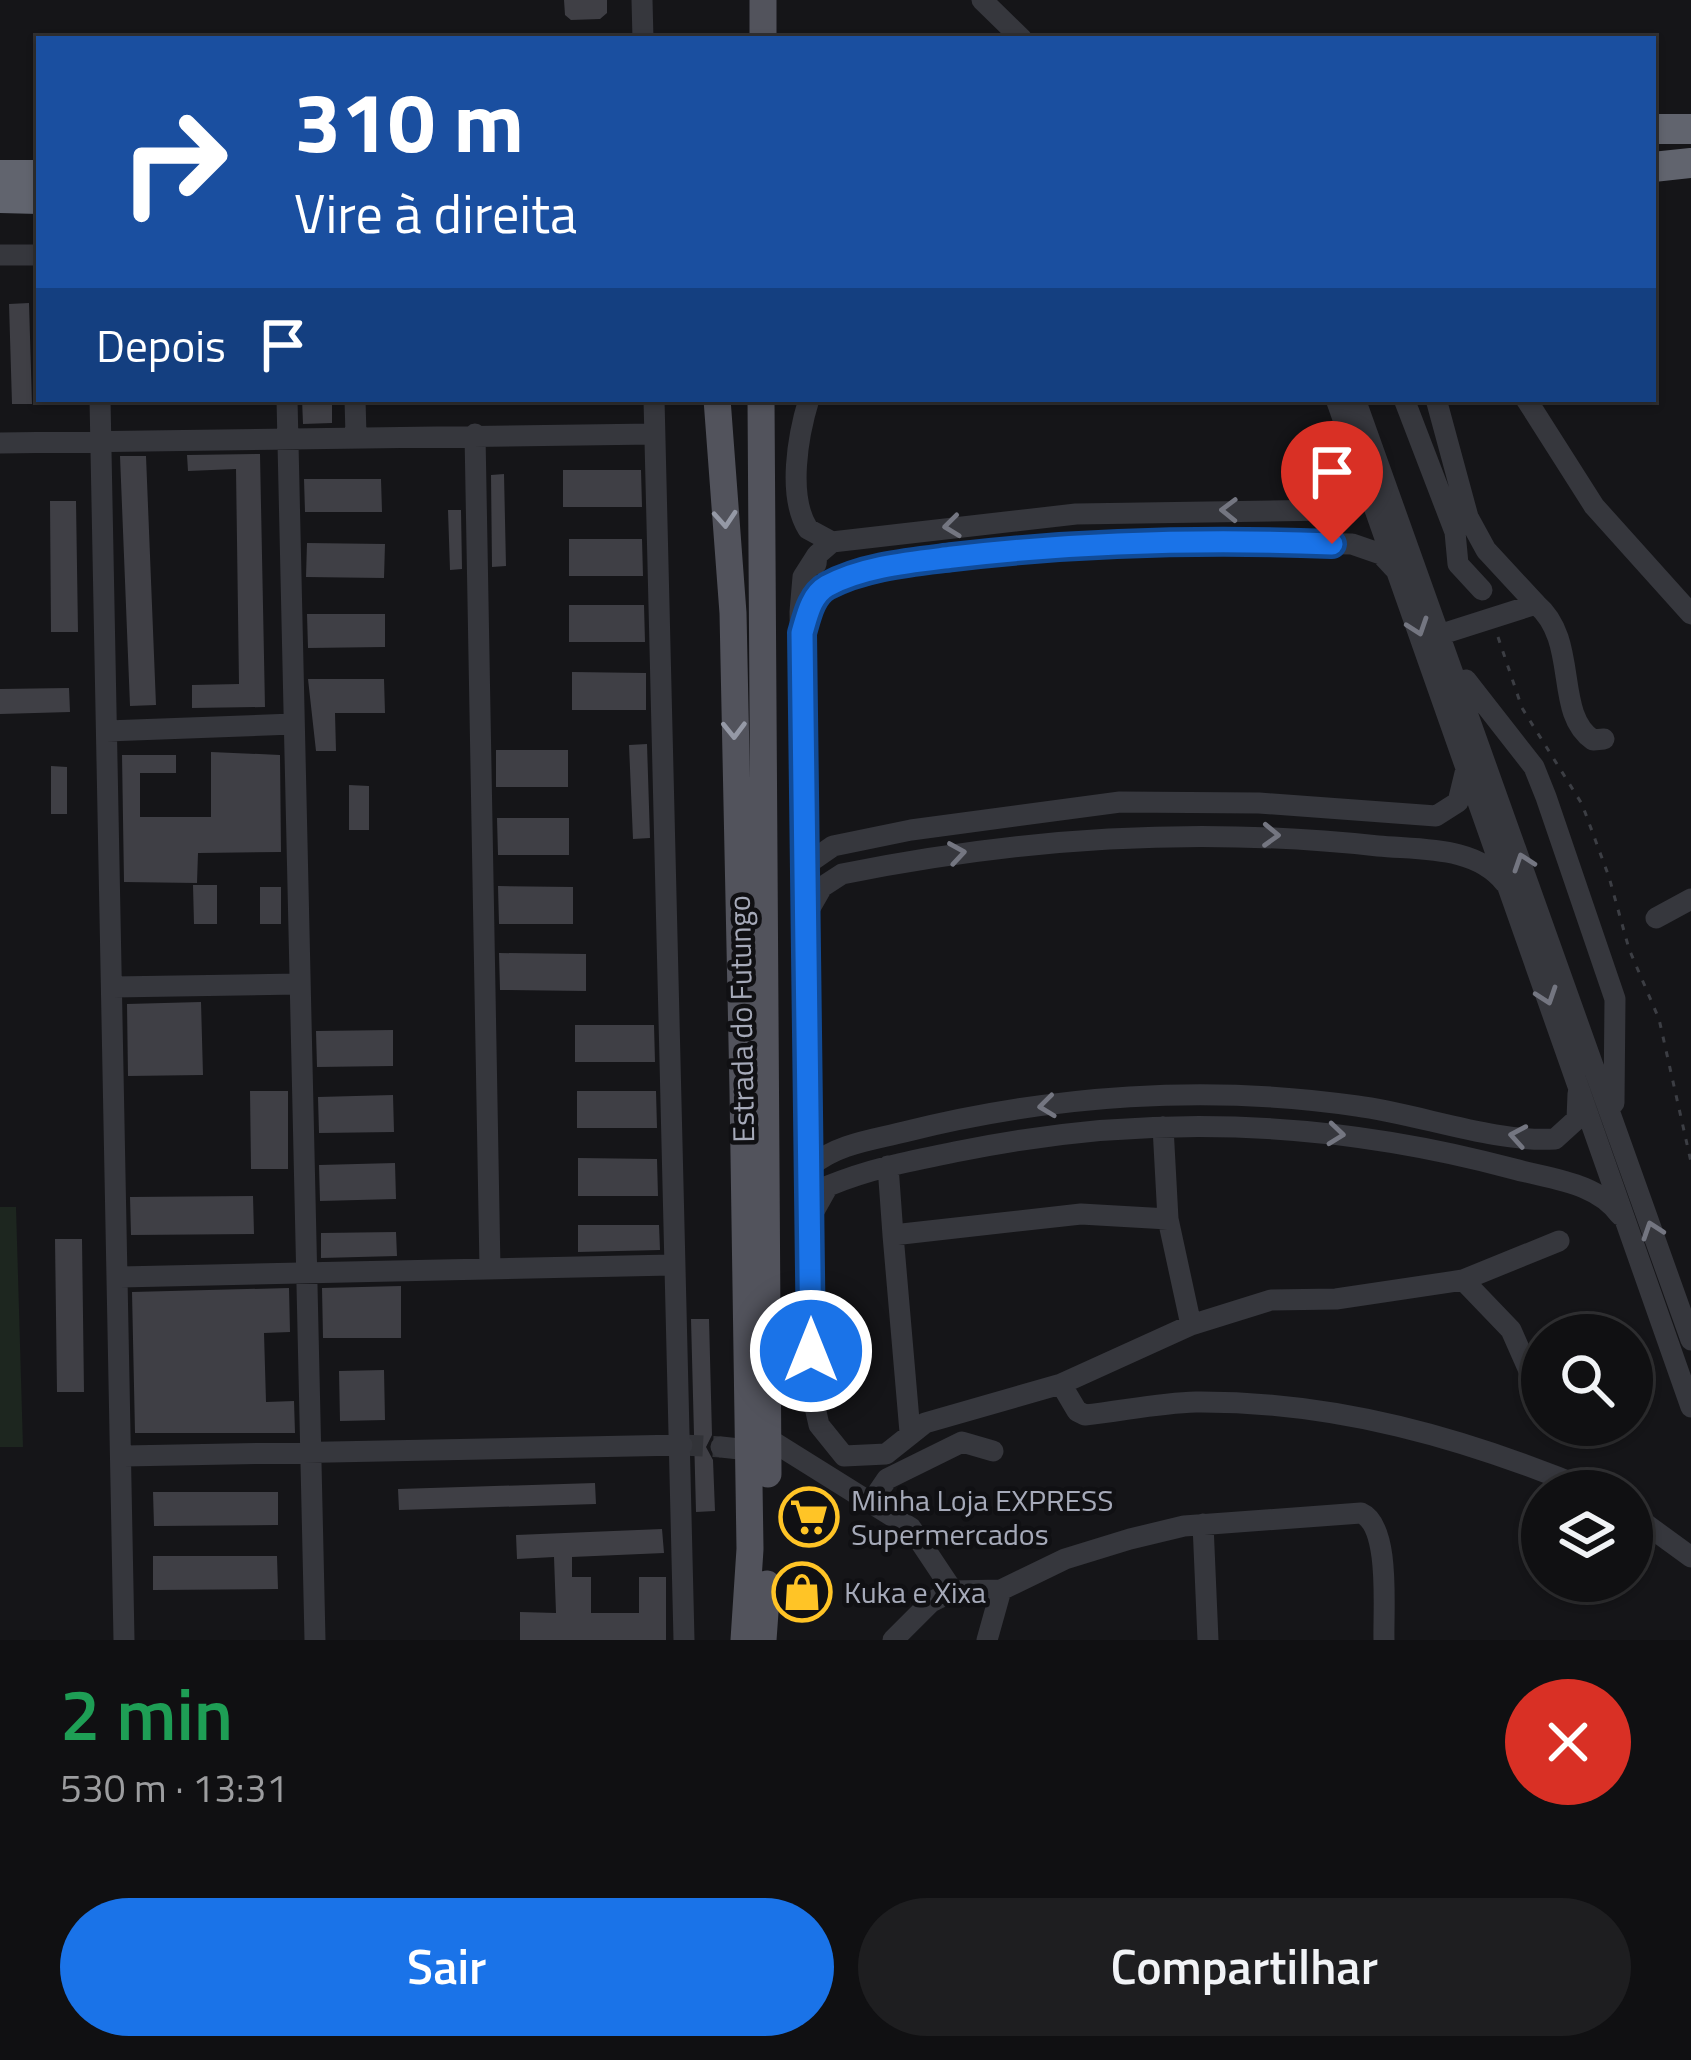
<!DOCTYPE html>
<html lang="pt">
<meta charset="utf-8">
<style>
:root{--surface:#101012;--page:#1e1e20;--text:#f1f3f6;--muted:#9c9d9f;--line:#303032;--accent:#1a73e8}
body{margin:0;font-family:"Titillium Web",sans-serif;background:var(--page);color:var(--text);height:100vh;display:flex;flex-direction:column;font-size:45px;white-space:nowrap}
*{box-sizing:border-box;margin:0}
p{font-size:39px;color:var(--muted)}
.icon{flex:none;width:66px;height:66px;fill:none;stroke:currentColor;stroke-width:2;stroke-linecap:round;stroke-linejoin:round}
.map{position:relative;height:1640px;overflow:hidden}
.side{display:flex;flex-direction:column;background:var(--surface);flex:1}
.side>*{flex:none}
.hud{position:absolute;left:36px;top:36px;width:1620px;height:366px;border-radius:0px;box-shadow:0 3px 9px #0004,0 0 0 3px var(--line);background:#1a4fa0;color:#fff;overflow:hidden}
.fabs{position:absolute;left:1521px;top:1314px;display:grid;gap:24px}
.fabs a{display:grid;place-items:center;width:132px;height:132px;border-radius:50%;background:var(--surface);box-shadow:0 3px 9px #0004,0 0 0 3px var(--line);font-size:60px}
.pin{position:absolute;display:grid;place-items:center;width:102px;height:102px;color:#fff;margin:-123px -51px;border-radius:50% 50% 50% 0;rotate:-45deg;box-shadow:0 0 12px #0007}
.pin .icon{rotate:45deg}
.me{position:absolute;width:132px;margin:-66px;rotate:0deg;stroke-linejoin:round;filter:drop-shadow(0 0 9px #0008)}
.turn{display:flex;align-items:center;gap:42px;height:252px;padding:0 60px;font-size:54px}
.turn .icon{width:156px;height:156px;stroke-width:2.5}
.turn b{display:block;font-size:84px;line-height:102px}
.then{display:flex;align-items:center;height:114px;padding:0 60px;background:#0003;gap:24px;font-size:45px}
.round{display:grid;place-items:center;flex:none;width:126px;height:126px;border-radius:63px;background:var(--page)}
.head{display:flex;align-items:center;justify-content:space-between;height:204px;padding:0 60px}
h1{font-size:72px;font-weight:600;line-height:90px;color:#1e9e55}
.button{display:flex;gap:24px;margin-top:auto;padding:24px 60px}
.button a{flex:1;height:138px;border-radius:72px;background:var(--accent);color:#fff;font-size:48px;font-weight:600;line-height:138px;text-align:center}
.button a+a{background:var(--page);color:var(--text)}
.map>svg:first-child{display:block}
.green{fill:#1d261f}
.building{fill:#3f3f45}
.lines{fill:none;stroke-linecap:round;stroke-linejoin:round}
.minor-tunnel{stroke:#323338;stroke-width:21;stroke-dasharray:21 10;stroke-linecap:butt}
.path{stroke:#3c3e44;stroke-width:3;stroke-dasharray:6 9;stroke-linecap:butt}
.minor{stroke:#36373d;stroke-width:21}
.major{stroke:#52535c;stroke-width:27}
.highway{stroke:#61646e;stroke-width:30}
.oneway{stroke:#747681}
.oneway2{stroke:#9599a6}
.route-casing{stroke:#114b97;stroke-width:30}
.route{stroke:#1a73e8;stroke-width:21}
.labels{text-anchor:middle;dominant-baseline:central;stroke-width:9;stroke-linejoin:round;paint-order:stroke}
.street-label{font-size:30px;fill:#a6aab9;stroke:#101013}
.poi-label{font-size:30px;fill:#a6aab9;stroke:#101013;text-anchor:start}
</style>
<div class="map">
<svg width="1691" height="1640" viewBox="0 0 1691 1640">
<rect width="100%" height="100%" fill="#151518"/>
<path class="green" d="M0,1207H16L23,1447H0Z"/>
<path class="building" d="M564,0H607V13L600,19L571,20L565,15Z
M29,303L32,404H12L9,304Z
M302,399H332V423L303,424Z
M260,454L265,707L192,708V685L239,684L236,469L188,471L187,455Z
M120,456H146L156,705L130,706Z
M563,470H641L642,507H563Z
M504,474L506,566L492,567L491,475Z
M304,479H381L382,512H305Z
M50,501H76L78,632H51Z
M448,510H461L462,569L450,570Z
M569,539H642L643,576H569Z
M307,543L385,544L384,578L306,577Z
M569,605H644L645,642H569Z
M307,614H385V647L308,648Z
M572,672L646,673V710H572Z
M308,679H384L385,713H335L336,751H316Z
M69,688L70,712L0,714V689Z
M647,744L650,838L633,839L629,745Z
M496,750H568V787H496Z
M211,752L280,755L281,852L198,853L197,883L124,882L122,755H176V773H140V817H211Z
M51,766L67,767V814H51Z
M349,785L369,786V830H349Z
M497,818H569V855H498Z
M193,885H217V924H194Z
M498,886L573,887V924H499Z
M260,887H281V924H260Z
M499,953L586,954V991L500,990Z
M201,1002L203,1075L128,1076L127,1004Z
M575,1025H654L655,1062H575Z
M393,1030V1066L317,1067L316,1031Z
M250,1091H288V1169H251Z
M577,1091H656L657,1128H577Z
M393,1095L394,1132L319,1133L318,1097Z
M578,1158L657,1159L658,1196H578Z
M395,1163L396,1199L320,1201L319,1165Z
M253,1196L254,1234L131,1235L130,1197Z
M578,1225H659L660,1250L578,1252Z
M396,1232L397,1256L321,1258V1233Z
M55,1239H82L84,1392H57Z
M401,1286V1338H323L322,1288Z
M289,1288L290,1332L264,1333L266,1402L294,1401L295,1433H135L132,1292Z
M691,1319H709L712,1435L706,1447L713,1460L715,1511L696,1512Z
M384,1370L385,1420L340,1421L339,1371Z
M595,1483L596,1504L399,1510L398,1489Z
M153,1492H278V1525L154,1526Z
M662,1529L664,1553L572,1557V1577H591V1613H639V1577H666V1640H520V1612L556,1613L554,1557L517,1559L516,1535Z
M153,1556H277L278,1589L153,1590Z"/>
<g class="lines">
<path class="minor-tunnel" d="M682,1445L721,1447"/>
<path class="path" d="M1498,637L1522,708L1582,804L1609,877L1629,949L1659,1019L1691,1162"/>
<path class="minor" d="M642,0L643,39
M982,0L1022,39
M0,255H39
M100,399L124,1640
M287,399L315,1640
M355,399L356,436
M654,399L684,1640
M809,399C798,435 787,496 808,529L832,542
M1336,399L1691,1407
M1355,399L1691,1340
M1404,399L1455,532L1458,564L1482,590
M1436,399L1468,517L1486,550L1536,604L1442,634
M1526,399L1594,506L1691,614
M475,434L490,1269
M0,443L654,434
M817,555L803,577L800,612L812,1394L819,1425L844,1456L886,1454L925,1423L1061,1384L1191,1325L1271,1300L1336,1299L1463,1280L1559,1241
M816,564L817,555L832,542L1076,514L1329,510L1350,497L1359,466
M1536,604C1580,641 1553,713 1593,740L1604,739
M805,621L824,587L915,562L1141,541L1352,544L1381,554L1394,568
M1466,680L1534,767L1546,797L1615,999L1614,1103
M107,731L293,724
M807,864L833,846L911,830L1120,802L1259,803L1436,816L1458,802L1466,769
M810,908L822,887L842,874C1021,838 1196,826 1378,846C1422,850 1476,846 1505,883
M1656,918L1691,899
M113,987L299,984
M1163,1127L1168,1219
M811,1166C837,1144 872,1140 904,1132C1052,1095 1207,1084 1357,1106C1419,1114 1495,1143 1555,1139L1577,1119L1578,1094
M888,1166L893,1235L1081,1214L1168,1219L1191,1325
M814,1211L828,1186C871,1168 915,1160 960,1151C1145,1113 1332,1120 1514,1169C1550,1179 1597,1182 1620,1215
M893,1235L910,1432
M120,1277L672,1265
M1463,1280L1511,1330L1530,1373
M1061,1384L1077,1411L1085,1415C1123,1411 1158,1403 1196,1402C1335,1401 1465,1438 1592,1491
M767,1438L911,1528L953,1591
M721,1447L749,1450
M124,1456L682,1445
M872,1501L887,1479L962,1442L993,1451
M1632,1514L1691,1557
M1203,1524L1208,1640
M893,1640L931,1602L953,1591L1001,1590L1065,1559L1130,1539L1184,1526L1361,1513C1391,1526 1383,1610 1384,1640
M987,1640L1001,1590"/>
<path class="major" d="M763,0V39
M717,399L733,613L743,1090L750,1549L744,1640
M761,399L768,1474
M763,1640L767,1584"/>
<path class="highway" d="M1653,129H1691
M1653,167L1691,163
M0,175H39
M0,198L39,199"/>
</g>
<defs><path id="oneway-chevron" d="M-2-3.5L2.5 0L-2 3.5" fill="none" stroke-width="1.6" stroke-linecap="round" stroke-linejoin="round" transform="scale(3)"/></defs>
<g class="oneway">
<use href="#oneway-chevron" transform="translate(1229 510) rotate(-179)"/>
<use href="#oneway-chevron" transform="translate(952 526) rotate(173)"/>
<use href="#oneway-chevron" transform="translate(1418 627) rotate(71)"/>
<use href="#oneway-chevron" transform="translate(1271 835) rotate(2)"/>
<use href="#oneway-chevron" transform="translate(957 853) rotate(-9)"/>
<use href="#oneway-chevron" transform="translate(1523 862) rotate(-109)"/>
<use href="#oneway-chevron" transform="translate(1547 996) rotate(71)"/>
<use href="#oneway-chevron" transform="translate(1047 1106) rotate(173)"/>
<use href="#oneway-chevron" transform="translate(1336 1134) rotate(6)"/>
<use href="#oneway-chevron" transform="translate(1518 1136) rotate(-170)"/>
<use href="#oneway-chevron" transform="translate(1652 1230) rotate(-109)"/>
</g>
<g class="oneway2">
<use href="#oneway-chevron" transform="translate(725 519) rotate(86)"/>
<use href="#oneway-chevron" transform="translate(734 730) rotate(89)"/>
</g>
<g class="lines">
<defs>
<path id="route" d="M811,1351L802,633C807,616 811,595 827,586C864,566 913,562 953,557C1080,542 1204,539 1332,544"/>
</defs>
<use href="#route" class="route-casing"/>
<use href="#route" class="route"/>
</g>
<defs>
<symbol id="supermarket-ring" viewBox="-11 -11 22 22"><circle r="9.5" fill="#101013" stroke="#ffc426" stroke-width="1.5"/><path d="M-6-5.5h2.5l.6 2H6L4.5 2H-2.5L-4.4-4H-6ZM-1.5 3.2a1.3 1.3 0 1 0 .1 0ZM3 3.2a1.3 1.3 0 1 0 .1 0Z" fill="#ffc426"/></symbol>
<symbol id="shop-ring" viewBox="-11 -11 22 22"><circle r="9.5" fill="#101013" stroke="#ffc426" stroke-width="1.5"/><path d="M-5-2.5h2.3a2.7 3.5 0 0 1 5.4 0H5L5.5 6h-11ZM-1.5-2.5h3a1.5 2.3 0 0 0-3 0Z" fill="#ffc426"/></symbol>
</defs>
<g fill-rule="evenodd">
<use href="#supermarket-ring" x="776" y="1484" width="66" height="66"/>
<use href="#shop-ring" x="769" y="1559" width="66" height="66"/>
</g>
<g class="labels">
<g class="street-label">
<text transform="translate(741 1019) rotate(-91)">Estrada do Futungo</text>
</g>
<g class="poi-label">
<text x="851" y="1500">Minha Loja EXPRESS<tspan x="851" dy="34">Supermercados</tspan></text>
<text x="844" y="1592">Kuka e Xixa</text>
</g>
</g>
</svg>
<div class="fabs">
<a><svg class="icon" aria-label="search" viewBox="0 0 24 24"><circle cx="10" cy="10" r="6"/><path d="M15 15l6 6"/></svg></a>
<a><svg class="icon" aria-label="layers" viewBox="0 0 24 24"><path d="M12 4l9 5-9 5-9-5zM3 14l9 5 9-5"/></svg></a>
</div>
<div class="pin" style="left:1332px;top:544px;background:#d93025"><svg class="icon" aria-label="arrive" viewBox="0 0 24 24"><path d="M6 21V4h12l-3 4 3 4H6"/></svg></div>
<svg class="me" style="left:811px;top:1351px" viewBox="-20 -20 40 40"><circle r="17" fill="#1a73e8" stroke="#fff" stroke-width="3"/><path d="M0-11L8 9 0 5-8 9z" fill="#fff"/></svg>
<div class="hud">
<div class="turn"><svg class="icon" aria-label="right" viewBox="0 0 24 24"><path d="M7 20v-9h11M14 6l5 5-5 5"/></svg><div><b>310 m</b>Vire à direita</div></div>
<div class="then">Depois<svg class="icon" aria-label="arrive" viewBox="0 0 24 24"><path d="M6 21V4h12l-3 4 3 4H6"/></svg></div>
</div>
</div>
<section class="side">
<div class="head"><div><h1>2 min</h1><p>530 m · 13:31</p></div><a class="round" style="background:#d93025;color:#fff"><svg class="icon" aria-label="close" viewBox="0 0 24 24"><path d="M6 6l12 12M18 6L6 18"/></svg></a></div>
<div class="button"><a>Sair</a><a>Compartilhar</a></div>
</section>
